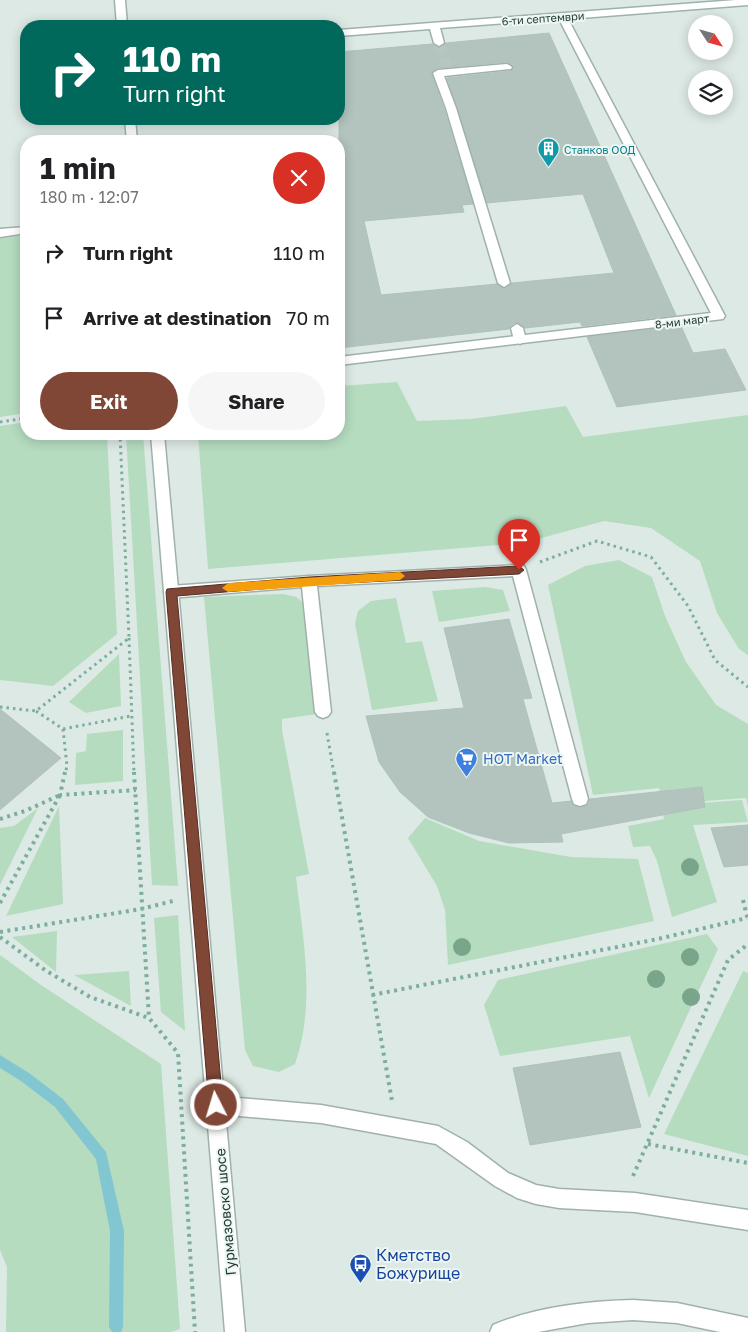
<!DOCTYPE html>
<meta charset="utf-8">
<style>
:root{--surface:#fff;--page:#f6f6f6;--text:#202124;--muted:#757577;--accent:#804737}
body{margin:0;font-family:"Golos Text",sans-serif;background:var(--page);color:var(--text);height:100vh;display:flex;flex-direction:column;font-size:19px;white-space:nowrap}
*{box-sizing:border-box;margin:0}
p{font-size:16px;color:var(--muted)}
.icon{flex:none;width:28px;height:28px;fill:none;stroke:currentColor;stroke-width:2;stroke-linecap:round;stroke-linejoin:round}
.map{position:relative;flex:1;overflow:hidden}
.sheet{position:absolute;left:20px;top:135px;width:325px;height:305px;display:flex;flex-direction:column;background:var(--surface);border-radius:20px;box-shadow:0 2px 12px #0003}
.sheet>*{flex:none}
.hud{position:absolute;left:20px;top:20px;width:325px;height:105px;border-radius:20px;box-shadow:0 2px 12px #0003;background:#00695c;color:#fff;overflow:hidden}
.needle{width:32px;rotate:126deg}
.controls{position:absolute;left:688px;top:15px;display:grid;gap:10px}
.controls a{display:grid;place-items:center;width:45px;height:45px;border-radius:50%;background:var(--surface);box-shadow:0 2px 12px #0003;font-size:25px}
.pin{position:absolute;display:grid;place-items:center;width:42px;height:42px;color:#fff;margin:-51px -21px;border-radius:50% 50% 50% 0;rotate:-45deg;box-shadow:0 0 5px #0007}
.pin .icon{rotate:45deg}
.me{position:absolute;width:55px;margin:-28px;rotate:355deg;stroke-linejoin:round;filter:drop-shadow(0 0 4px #0008)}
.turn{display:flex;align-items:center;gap:18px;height:105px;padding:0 20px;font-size:22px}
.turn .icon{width:65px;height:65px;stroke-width:2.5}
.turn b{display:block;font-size:35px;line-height:42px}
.round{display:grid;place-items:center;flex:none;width:52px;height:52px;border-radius:26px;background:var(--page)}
.summary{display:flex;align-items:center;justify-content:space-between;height:85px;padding:0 20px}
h1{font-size:30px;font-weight:700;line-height:38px}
.primary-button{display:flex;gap:10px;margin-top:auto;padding:10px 20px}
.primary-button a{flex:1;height:58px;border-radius:30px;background:var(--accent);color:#fff;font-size:20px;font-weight:700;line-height:58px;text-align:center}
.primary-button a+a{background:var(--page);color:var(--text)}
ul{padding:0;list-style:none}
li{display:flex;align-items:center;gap:15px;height:65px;padding:0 20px}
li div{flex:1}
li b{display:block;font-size:19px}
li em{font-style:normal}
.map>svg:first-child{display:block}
.green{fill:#b5dcbf}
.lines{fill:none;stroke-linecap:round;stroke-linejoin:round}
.stream{fill:#82c6d1;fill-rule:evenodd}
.building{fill:#b2c4bd;stroke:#afc3bb;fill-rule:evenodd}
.minor-tunnel{stroke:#b7c6c0;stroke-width:11;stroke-dasharray:11 5.5;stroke-linecap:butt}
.service-casing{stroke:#a0b1ab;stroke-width:3}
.minor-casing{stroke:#a0b1ab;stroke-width:3}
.tertiary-casing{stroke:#a0b1ab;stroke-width:3}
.path-far1{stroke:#7cae9e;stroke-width:3;stroke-dasharray:2.5 4;stroke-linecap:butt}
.path{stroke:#7cae9e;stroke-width:4;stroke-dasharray:3 4.5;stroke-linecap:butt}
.service{fill:#fff;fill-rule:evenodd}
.minor{fill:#fff;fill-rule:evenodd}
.tertiary{fill:#fff;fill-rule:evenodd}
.tree{fill:#79a68b}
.route{fill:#804737;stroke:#532e24}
.slow{fill:#f59e0b}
.labels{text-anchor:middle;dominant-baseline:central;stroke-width:4;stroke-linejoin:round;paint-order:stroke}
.far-street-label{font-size:11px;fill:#1f3931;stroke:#edf6f2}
.far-culture-label{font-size:11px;fill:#0d838f;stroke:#edf6f2;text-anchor:start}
.shop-label{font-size:14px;fill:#366cbe;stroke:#edf6f2;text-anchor:start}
.street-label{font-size:14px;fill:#1f3931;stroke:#edf6f2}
.near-transit-label{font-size:16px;fill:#164399;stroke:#edf6f2;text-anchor:start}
</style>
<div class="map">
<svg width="748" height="1332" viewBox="0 0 748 1332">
<rect width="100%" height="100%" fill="#dde9e4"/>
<path class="green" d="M26,235V413L0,417V237Z
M397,382L417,421L471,419L566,406L583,437L748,415V655L739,649L717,613L700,561L651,528L604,521L523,543L208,569L198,434H339V386Z
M26,422V434H107L117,634L53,686L0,680V426Z
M126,434H143L178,886L152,885Z
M619,560L652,577L665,616L686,662L716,705L748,724V806L746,798L663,804L659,788L593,795L548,585L585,566Z
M485,587L503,590L510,611L439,622L432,591Z
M283,594L296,597L304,603L317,714L282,719V730L309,874L296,877C303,938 316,1004 295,1064L279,1072L253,1066L245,1050L204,597Z
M396,598L406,643L422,641L438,701L372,710L355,624L358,611L371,601Z
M119,654L121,706L86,713L69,702Z
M123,730V781L75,785L76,753L86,751L87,734Z
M742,800L748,822L693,825L717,902L672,917L657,861L650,846L633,847L628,826L664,819L661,806Z
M59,806L63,904L6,916Z
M38,808L0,885V828L14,826Z
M425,818L479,841L571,857L638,859L654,921L448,965L445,910L437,886L408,838Z
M178,915L185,1031L161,1012L154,918Z
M57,931L56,972L12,937Z
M707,934L718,949L649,1098L630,1036L500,1056L484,1005L498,980Z
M0,955L41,985L161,1064L180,1329L171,1332H6L7,1267L0,1250Z
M129,971L131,1006L74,975Z
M743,971L748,973V1156L664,1134Z"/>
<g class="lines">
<path class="stream" d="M0,1055L29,1073L63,1099L106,1152L124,1231L123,1327L121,1332H112L109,1327L110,1231L96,1159L55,1107L21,1081L0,1068Z"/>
</g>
<path class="building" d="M549,33L676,315L582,326L580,322L525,328L516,322L510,326L509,329L339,348V52L432,44L440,48L446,43ZM507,62L514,66L511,71L447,78L487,203L583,194L614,273L512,283L505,289L497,284L381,295L364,221L464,212L462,205L473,204L444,109L431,72L438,68Z
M681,326L693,353L725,349L746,390L617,407L587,337Z
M509,619L532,698L523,699L552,803L571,801L573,806L581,808L588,805L590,799L702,787L705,807L561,834L563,842L509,843L469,833L428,817L400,792L379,762L366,716L464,708L444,628Z
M0,709L61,758L0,810Z
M748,825V865L724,867L711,828Z
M620,1052L641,1127L530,1145L513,1068Z"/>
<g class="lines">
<path class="minor-tunnel" d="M439,43L447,66"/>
<defs>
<path id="service" d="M507,64L512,67L511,69L444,76L456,108L510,283L504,287L498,283L446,108L433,73L438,70Z
M26,227V233L0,237V229Z
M517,324L523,328L526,340L520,344L514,340L511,328Z
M519,565L524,566L526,570L588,799L586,804L580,806L574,804L572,799L513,576L317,586L331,712L328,716L323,718L318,716L315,712L302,587L171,598L166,596L164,592L166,588L171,586L309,576Z
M216,1096L321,1105L438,1126L467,1142L508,1173L536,1185L559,1189L635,1193L748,1210V1230L635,1212L559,1208L536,1204L517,1198L495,1186L436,1144L321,1123L216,1114L209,1111L207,1105L209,1099Z"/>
<path id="minor" d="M736,0H748V5L568,19L725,316L723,319L339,365V357L711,313L559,19L440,28L444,43L439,46L434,43L430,29L339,36V30Z"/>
<path id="tertiary" d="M115,0H125L127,26H117Z
M125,119H135L137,141H127Z
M151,434H164L245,1332H225Z
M633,1300L677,1303L748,1318V1332H720L677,1323L633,1320L588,1323L538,1332H490L493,1325C536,1307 586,1301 633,1300Z"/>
</defs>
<use href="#service" class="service-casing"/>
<use href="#minor" class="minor-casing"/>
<use href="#tertiary" class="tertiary-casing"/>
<path class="path-far1" d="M0,422L26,418
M540,562L597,541L651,557L688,606L715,660L748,687
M129,638L134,774
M0,707L36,711L129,638L120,434
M36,711L63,729L131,716
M63,729L67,766L65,774
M327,733L334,774"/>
<path class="path" d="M65,772L60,795L136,790
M134,772L149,1018
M334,772L392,1101
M0,819L25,811L60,795
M743,900L748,920
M0,903L60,795
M0,932L141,909L173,901
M0,937L45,970L90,997L149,1018L178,1053L195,1332
M372,995L658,939L747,918
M648,1144L748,1163
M633,1176L728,960L748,944"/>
<use href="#service" class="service"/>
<use href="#minor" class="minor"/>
<use href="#tertiary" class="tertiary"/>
</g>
<g class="tree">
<circle cx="690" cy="867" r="9"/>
<circle cx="462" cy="947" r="9"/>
<circle cx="690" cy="957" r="9"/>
<circle cx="656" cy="979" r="9"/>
<circle cx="691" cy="997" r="9"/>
</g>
<path class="route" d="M519,566L524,570L519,574L309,585L177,596L223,1105L221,1110L216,1112L211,1110L209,1105L166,592L167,589L309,577Z"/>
<path class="slow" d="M400,572L405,576L400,580L228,592L222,588L228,583Z"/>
<defs>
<symbol id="building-pin" viewBox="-11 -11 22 30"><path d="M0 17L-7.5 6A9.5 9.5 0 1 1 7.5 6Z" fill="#0f9aa8" stroke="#edf6f2"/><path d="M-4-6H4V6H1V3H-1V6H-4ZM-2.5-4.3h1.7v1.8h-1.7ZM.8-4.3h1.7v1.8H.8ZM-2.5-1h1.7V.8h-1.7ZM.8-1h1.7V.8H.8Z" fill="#fff"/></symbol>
<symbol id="supermarket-pin" viewBox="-11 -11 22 30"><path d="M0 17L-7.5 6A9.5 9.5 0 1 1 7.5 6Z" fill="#3f7fe0" stroke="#edf6f2"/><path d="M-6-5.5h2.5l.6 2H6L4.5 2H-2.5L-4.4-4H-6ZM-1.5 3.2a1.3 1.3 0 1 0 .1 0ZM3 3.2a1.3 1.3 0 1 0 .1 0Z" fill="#fff"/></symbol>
<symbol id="bus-pin" viewBox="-11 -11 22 30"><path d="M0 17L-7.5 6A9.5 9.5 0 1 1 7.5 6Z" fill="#1a4fb4" stroke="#edf6f2"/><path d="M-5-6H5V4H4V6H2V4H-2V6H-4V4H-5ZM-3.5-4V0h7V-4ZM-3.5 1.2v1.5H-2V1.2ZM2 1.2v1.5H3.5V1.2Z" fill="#fff"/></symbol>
</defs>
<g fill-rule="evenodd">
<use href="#building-pin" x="536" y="136" width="25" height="34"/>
<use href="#supermarket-pin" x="454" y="746" width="25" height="34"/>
<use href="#bus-pin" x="348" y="1252" width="25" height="34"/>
</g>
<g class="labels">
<g class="far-street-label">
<text transform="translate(543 18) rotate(-4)">6-ти септември</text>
<text transform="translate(682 321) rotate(-7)">8-ми март</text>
</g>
<g class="far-culture-label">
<text x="564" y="149">Станков ООД</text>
</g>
<g class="shop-label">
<text x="483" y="758">HOT Market</text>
</g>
<g class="street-label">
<text transform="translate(225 1212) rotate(-95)">Гурмазовско шосе</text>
</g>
<g class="near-transit-label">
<text x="376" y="1255">Кметство<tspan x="376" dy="18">Божурище</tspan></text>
</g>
</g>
</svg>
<div class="controls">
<a><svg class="needle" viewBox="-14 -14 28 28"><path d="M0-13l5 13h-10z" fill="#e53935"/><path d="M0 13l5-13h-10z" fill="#757577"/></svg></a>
<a><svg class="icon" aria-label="layers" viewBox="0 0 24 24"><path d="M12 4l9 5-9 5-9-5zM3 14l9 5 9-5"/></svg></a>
</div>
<div class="pin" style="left:519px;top:570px;background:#d93025"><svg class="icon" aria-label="arrive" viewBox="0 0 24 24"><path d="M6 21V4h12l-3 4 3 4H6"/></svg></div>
<svg class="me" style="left:216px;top:1105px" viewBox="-20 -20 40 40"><circle r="17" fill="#804737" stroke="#fff" stroke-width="3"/><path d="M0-11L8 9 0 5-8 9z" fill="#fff"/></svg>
<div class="hud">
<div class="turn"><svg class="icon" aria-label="right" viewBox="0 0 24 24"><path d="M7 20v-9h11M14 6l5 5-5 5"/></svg><div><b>110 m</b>Turn right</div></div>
</div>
<section class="sheet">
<div class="summary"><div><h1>1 min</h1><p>180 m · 12:07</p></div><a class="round" style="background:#d93025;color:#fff"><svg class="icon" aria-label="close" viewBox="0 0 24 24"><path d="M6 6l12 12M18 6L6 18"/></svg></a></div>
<ul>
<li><svg class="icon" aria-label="right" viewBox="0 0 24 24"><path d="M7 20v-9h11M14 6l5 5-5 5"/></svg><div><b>Turn right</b></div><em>110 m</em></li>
<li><svg class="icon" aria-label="arrive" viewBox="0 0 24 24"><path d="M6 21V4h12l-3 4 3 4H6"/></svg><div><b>Arrive at destination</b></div><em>70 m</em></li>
</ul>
<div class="primary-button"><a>Exit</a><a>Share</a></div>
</section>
</div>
